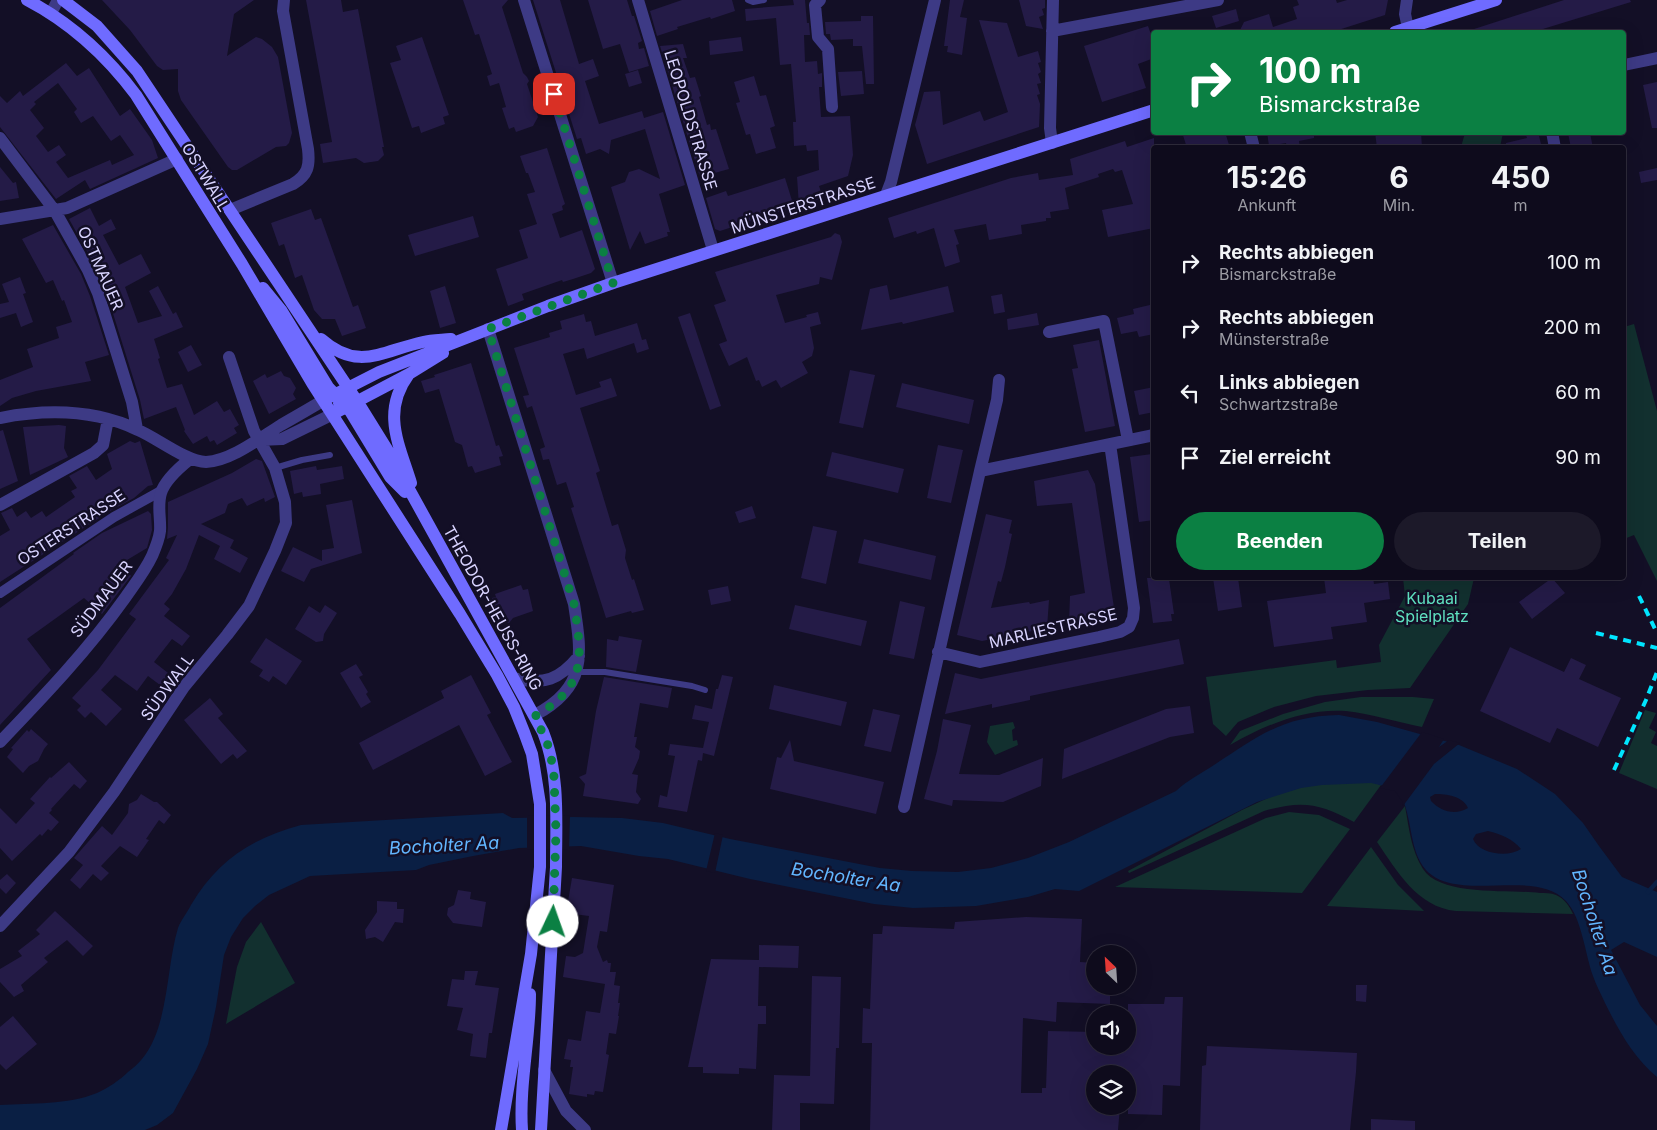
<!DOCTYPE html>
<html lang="de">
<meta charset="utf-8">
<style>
:root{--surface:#0e0b1c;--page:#1c1929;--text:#f1f3f6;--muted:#9b9ba3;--line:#2e2b3b;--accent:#0b8043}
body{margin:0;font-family:Inter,sans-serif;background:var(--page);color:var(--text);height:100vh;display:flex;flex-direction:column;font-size:19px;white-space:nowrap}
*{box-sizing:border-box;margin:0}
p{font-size:16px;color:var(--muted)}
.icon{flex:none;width:28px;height:28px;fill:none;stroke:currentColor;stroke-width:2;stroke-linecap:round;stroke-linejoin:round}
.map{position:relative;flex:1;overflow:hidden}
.side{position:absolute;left:1151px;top:145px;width:475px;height:435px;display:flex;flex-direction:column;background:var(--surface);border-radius:5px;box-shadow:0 5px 20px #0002,0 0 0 1px var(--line)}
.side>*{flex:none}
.top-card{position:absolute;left:1151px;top:30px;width:475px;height:105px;border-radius:5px;box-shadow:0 5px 20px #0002,0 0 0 1px var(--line);background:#0b8043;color:#fff;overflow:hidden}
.needle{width:32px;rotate:335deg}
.controls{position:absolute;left:1086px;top:945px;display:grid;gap:10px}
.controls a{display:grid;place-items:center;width:50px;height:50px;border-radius:50%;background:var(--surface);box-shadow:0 5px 20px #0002,0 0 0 1px var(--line);font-size:25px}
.pin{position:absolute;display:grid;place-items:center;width:42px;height:42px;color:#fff;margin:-21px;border-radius:10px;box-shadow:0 2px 8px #0006}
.me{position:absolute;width:55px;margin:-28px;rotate:3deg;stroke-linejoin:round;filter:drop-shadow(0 0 4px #0008)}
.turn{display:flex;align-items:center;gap:18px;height:105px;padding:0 25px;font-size:22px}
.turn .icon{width:65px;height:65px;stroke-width:2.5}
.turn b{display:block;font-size:35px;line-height:42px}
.eta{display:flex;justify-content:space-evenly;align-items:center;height:85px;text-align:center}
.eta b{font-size:30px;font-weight:700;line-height:35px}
.button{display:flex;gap:10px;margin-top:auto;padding:10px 25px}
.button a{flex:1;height:58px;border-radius:30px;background:var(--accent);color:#fff;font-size:20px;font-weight:700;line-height:58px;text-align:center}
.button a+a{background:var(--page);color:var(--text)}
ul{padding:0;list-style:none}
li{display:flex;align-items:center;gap:15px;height:65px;padding:0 25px}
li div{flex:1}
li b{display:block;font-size:19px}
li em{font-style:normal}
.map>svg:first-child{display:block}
.green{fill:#12302f}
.water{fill:#0a1f44;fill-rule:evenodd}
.pier{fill:#130f26}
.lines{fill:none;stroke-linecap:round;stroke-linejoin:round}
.stream{stroke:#0a1f44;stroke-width:4.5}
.building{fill:#241b47;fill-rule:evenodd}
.service{stroke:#3d3a85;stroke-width:6}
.pedestrian{stroke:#3d3a85;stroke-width:10}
.minor{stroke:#3d3a85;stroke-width:12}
.tertiary{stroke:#3d3a85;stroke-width:12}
.secondary{stroke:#6f6bff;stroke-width:12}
.rail{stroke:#00e5ff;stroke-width:4;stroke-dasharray:8 6;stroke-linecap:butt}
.route{stroke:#0b8043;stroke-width:9;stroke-dasharray:0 16.2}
.labels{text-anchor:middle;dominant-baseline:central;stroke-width:5;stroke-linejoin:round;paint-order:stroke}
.street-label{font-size:16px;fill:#d9d4ff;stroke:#130f26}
.park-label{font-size:16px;fill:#5fe0c0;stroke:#130f26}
.water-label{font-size:18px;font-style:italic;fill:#62b6ff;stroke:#130f26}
</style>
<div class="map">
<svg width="1657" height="1130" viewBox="0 0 1657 1130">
<rect width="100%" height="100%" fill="#130f26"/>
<path class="green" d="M1465,133V132L1503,133L1500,147H1461Z
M1634,324L1657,411V581L1634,535L1624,539V327Z
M1403,578H1474L1468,604L1410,688L1368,690L1316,696L1274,707L1238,722L1226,736L1213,724L1206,677L1336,660L1337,668L1381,662L1379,645L1405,596Z
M1361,697H1413L1434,699L1422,727C1397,722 1371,714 1346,711C1305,708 1265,725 1230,745L1240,731L1283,714L1325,702Z
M1645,710L1656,713L1649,728L1656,732L1651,743L1657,746V789L1619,773Z
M1013,722L1015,728L1012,730L1013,741L1017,740L1018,745L995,755L987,742L990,726Z
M1359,777L1381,785L1354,822C1320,803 1301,800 1264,811L1129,873L1128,871L1242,810L1270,797L1305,786Z
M1405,806C1409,828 1411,850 1423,869C1441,897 1510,889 1540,893C1545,893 1551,893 1556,895C1564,898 1570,907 1573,914L1456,911C1417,907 1397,871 1377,842Z
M1289,812L1319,815L1350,829L1302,893L1115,887L1266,818Z
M1371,847L1398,885L1424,911L1327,906Z
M261,922L295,983L226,1024L237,967L246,942Z"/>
<path class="water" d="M1339,715L1377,722L1459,745L1517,769L1555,794L1583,823L1599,846L1622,877L1657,892V957L1624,942L1611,950L1640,1005L1657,1026V1077C1633,1057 1619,1031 1605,1003C1601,994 1596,985 1593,976C1585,954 1582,918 1566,901C1534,867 1458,904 1426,870C1407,848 1414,813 1397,789L1371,783L1322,785L1301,788L1257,802L1079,891L1055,889L1028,897L976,906L913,908L874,904L750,879L668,859L639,856L581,846L519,848L473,856L429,865L416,870L310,876L269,895L255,906L243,918L231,937L224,955L216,1007L208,1044L197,1069L173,1113L157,1125L145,1130H0V1105C32,1103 67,1105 97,1093C108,1088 120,1080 128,1072C133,1068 138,1064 142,1059C169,1027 166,967 178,928C181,920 187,913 191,905C217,861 252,838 301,825L503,813L512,818L573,817L622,818L663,823L730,839L880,868L912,871L958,872L991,868L1028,858L1069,842L1176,791C1189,779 1199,775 1214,765C1258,736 1283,716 1339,715ZM1435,794C1446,794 1463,796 1468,808C1455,816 1440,811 1431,801L1430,797ZM1488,831C1501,834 1513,839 1521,849C1508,858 1479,854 1473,839L1476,834Z"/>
<path class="pier" d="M1422,732L1444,739L1439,747L1449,740L1460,743L1434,764L1403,806L1402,801L1395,791L1380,788Z
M570,815L569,849L527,850V816Z
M715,833L723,835L715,873L706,871Z"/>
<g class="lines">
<path class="stream" d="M1648,892L1657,882"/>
</g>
<path class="building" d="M102,0H254L234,14L227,56L256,37L262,39L272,47L278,57L292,133L289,143L286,146L276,147L237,170H232L228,167L181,100L178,91V69L163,70L157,66L130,30Z
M306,0H341L343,12L358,9L384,147H382L384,155L378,161L364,163L356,158L323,163L320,144L332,142Z
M463,0H508L502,7L523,73L527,77L529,81L527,84L538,117L533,126L516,132L514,127L509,129L502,108L506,107L499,83L490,86L487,76L492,74L479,34L475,35Z
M533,0H560L579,64L593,59L599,76L585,81L599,124L642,111L644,118L663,112L685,185L659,194L670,232H667L668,236L645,244L640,231L630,250L611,187L625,182L629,172L639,169L660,179L645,129L611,140L609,154L600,149L586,154L581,138L577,139Z
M588,0H627L632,16H634L642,41L638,43L639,49L644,48L649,66L629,72L620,44L603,49Z
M682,0H732L735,11L711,19L710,17L687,24L677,27L678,29L657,36L650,11Z
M793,0H805L807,23H809L810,35H804L805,62L817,61L818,74L822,73V87H819L821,117L850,116L853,155L848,176L819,186L823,198L799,206L797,177L819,170L818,150L807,151L806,145L794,146L793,122H796L791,64L780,65L776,18L746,21L745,9L794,5Z
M950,0H964L960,17L967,18L962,55L947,52L948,46H944Z
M1019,0H1045V8L1042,9L1044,15L1039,17L1043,29L1026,26Z
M1297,0H1336L1337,3L1347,0H1388L1385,15L1332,32H1239L1244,22L1269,14L1273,27L1297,19L1293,7L1299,5Z
M1564,0H1630L1631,2L1533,32H1472L1471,30Z
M1236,9L1239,21L1216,28L1212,16Z
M861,16H873L874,84H866L862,46H853V39L831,40L830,34H826L825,22L861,21Z
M979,20L1007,23L1018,57L1038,51L1041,62L1038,63L1041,72L1038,74L1041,83L1037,84L1040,94L1037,95L1040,104L1039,127L927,164L915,125L924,92L940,91L943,125L980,111L984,121L1008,112Z
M1148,26L1154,43V58L1138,64L1146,88L1102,102L1084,46Z
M422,37L449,115L443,117L445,124L421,133L419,126L412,128L390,63L401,60L396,46Z
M741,37L743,51L710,55L709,41Z
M683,44L687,58H683L690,78L695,77L701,96L699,97L707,125L710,124L711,130L716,129L729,169L700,177L660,46Z
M66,63L77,76L89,68L120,116L130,109L152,140L158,158L90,189L85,180L56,199L0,127V96L7,103L20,91L23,96ZM58,83L77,109L74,112L81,123L93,116L111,141L120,135L134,155L112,165L110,160L68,178L56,162L66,155L59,145L48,152L36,136L44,128L30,110L36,104L34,102Z
M638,70L642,83L629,87L625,74Z
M862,71L864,94L841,96L838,72Z
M754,76L760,96L766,95L775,126L770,128L776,148L756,154L750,134L746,135L736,103L740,102L734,82Z
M1657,82V128H1652L1643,85Z
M1182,132H1225L1230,148H1187Z
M1267,132H1314V138L1299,141L1300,148H1287L1286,143L1269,146Z
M1375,132H1421L1422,148H1377Z
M1525,132H1538L1542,148H1506V143L1527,138Z
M1568,133H1590L1593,148H1571Z
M1154,138V228L1108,237L1102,210L1133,204L1122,170L1115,172L1113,169L1098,174L1099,177L1065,188L1069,209L1050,212L1051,218H1046V221L1021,225L1022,234L989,240L986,224L954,230L959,244L956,245L960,262L945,267L934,228L917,234L916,231L894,238L888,218L1011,178L1038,173L1039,180L1073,175L1070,159L1125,141L1127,147Z
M547,148L565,204L562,206L563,210L552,214L560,238L582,230L595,269L591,273L573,279L563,282L562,280L522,294L524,300L508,306L496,269L528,258L519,230L537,224L527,194L535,192L528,173H526L520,156Z
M0,167L13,183L16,182L19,198L0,201Z
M1657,168V180L1641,183L1639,172Z
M785,178L794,207L720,231L715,229L706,198L726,191L728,196Z
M90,208L99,226L111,219L116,229L103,235L119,265L141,254L151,273L125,287L138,323L162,316L149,291L158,286L173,314L176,312L183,327L154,339L160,358L158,359L167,388L182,384L194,415L217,401L224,412L230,409L239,425L234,428L237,433L217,445L214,440L210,442L207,436L193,444L184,431L185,430L176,407L144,419L140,400L106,291L95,266L69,219Z
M311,209L315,220L321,218L353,307L358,305L366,328L342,336L335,319H322L314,310L302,275L295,278L284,244L279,246L271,223Z
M473,216L479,237L415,256L408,235Z
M53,225L81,274L90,296L109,355L85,362L91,381L36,391L12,398L0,406V380L33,367L27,349L59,338L56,327L72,322L64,300L62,301L53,280L46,283L22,239Z
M835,233L840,235L842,242L832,280L820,277L819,284L776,295L785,323L807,317L806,315L818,312L821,324L810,327L814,348L812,356L802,362L808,373L781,388L776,380L762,387L759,380L756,381L747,357L729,366L719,344L727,341L714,305L726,301L715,272L831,237Z
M20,277L26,293L23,294L33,322L21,327L16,313L0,318V304L9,302L2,284Z
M887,285L890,300L948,286L954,312L903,324L902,322L861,330L870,289Z
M445,286L456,323L440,328L430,291Z
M1002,294L1005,312L994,314L991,296Z
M1154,304V334L1139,337L1137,331L1121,334L1117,318L1134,314L1133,309Z
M690,313L721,406L710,410L678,317Z
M1037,313L1039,325L1008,330L1007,319Z
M584,314L586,322L591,321L595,336L637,323L642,340L646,339L649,349L637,353L634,343L587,359L584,348L563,354L576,395L601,387L599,382L611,378L617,396L580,408L600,471L596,473L612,526L618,524L626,550L625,558L632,580L634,579L644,610L632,613L631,611L606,618L571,508L574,507L566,482L557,485L549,459L543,460L540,449L545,447L532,406L527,408L523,396L529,395L514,348L550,337L549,333L562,329L560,321Z
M1099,340L1115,426L1085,432L1072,369L1078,368L1073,345Z
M191,345L202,365L188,372L178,352Z
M471,363L494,439L496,446L499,445L503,456L499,457L501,465L475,473L472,466L468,467L462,445L455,442L439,389L425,393L421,381L435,377L434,375Z
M850,370L875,375L863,428L839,423Z
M281,371L284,376L290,378L296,388L293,394L296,399L269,414L253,381L265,374L267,378Z
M902,383L974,400L969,424L896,407Z
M1154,387V412L1139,415L1134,391Z
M59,425L66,426L64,448L68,457L30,475L23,427Z
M3,430L18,481L0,489V431Z
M130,441L135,443L140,441L153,485L148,486L134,498L110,511L0,582V536L10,530L1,513L12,508L17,517L26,511L31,518L42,511L46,517L75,497L71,491L77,488L69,476L87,466L96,480L112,469L107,454Z
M938,445L963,450L951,503L927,498Z
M832,452L904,469L898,493L826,476Z
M1152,454L1154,467V520L1139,522L1130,457Z
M256,459L262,461L275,497L265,502L264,498L247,506L242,498L228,504L225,513L201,524L234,540L230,548L248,558L240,573L214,559L220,546L199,535L186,569L172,594L164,604L170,609L164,616L190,636L182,646L172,639L154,662L172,676L164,688L148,676L137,691L115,675L101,690L122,709L106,726L91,712L85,718L77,710L81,706L72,698L98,670L136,619L129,614L169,560L166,558L177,535L167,539L168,527V502L232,473Z
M316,466L317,470L342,466L344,479L320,484L321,494L303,497L302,492L294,494L290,471Z
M1088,470L1095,484L1115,614L1069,623L1070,596L1085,593L1072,503L1037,506L1034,481Z
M352,500L362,553L311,569L304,582L281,571L293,547L322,561V550L334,548L326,505Z
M752,506L756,518L739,523L735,512Z
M148,511L151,514L152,530L147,548L122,563L131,576L102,614L84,598L27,639L51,670L0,725V608L74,554L73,553L102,533Z
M986,514L1012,520L1009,533L1012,534L1005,567L1001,582L998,581L991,608L1029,602L1030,604L1049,600L1047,628L982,641L957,635Z
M813,526L837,531L826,584L801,578Z
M864,539L936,556L931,580L858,563Z
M1147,578H1166V580L1169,579L1174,614H1171L1172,621L1153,623Z
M1213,578H1238L1242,607L1218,611Z
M1324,578H1373L1374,584L1388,582L1390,599L1364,603L1367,622L1331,627L1333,639L1274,647L1267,601L1326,593Z
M1552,578L1565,593L1532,619L1519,602Z
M521,585L523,590L528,589L533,611L513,618L509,623L503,621L499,623L492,598L496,597L495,594Z
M728,586L731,601L711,605L708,590Z
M900,601L925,607L914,659L889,654Z
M325,605L337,613L324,634L323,641L316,642L295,629L309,606L320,613Z
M795,605L867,621L861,646L789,629Z
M619,636L642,640L636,672L606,667L607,639L618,641Z
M266,638L302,661L286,685L273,676L269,682L259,676L263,670L250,662Z
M1179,639L1184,664L1030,696V700L992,708V704L945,714L955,673L981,679Z
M1510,647L1564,672L1571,658L1586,665L1579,679L1621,698L1598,747L1557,728L1550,743L1480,711Z
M356,664L363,675L359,677L368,692L366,694L371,702L361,708L340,673Z
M471,675L491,713L487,715L512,762L485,776L459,725L373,770L359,743L444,698L441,691Z
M722,675L733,677L714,756L703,753L702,761L698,760L687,812L658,807L660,795L667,797L675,756L668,755L670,744L703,748L709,722L692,719L695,705L712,709L716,689H718Z
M604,677L672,688L668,708L640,703L634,737H637L635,747L640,751L639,758L632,774L638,775L636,792L641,799L638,804L583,796L585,784L579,777L586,774L596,711Z
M774,685L847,702L841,726L769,709Z
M210,698L223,714L218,718L247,751L237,759L233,754L221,764L184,720Z
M1190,706L1194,733L1170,737L1062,779L1064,749L1166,709Z
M873,709L900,715L891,752L864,746Z
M943,719L971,725L959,774L999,775L1043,758L1041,786L1003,802L953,800L952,806L924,799L937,751Z
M31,729L48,744L44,749L38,761L29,766L23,773L7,757L13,749L11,748L27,730L29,732Z
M790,740L794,761L884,782L876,814L770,789L777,757L781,758Z
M69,762L87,781L80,789L74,784L51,809L52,810L49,813L59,822L51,831L48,829L42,836L40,834L12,861L0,848V808L16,824L35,803L30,799L50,777L51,778Z
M141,794L154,802H157L171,815L164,824L159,820L146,839L149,840L137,857L120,846L101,866L109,873L101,881L93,874L80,889L70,880L83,865L74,858L102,826L112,835L128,813L129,804L137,800Z
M7,874L16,883L6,894L0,888V880Z
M572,878L614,885L607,932L600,931L597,947L603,962L607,960L608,963H611L610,972H616L614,985L620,986L618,1003H620L618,1016H619L616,1034L609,1033L606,1054L609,1055L603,1092L595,1091L594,1095L587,1094V1097L569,1094L573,1067H570L571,1060L564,1059L568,1039L581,1041L586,1011L600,1013L605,984L563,977L566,956L575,957L583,953L589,916L566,913Z
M458,890L471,892L470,899L486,902L482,927L453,923L447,915L448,908L454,905Z
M377,901L397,902V909H404L403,923L395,922L383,942L375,937L366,939L365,930L377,912Z
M55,911L93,946L83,956L67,940L44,958L48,962L21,985L24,991L14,997L0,982V969L22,956L18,951L40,934L36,930Z
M1026,917L1082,919L1080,962L1095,963V986H1110V1004L1057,1002L1056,1022L1023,1018L1021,1093H1042V1088H1046L1048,1031L1095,1032V1046H1128V1004H1164L1165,997H1183L1180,1086L1163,1085L1162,1115L1128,1114V1074H1095V1106H1120L1118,1130H870L872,1043H862L863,1008L870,1009L873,934H882L883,926L954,929L955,922Z
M759,945L799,946L798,968L759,967L758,1006H766V1024H758L756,1069L739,1068V1074L703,1073V1067H688L711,959L759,960Z
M465,971H478L475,985L499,988L492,1033H489L486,1058L470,1056L473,1034L457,1030L463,1008L447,1006L452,979L464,980Z
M812,976L841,977L839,1048H836L834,1104L800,1103V1130H772L774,1075L810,1076Z
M1356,985H1367L1366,1002L1356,1001Z
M13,1016L37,1044L6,1070L0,1064V1027Z
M1207,1046L1357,1053L1356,1072L1350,1130H1200L1202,1066L1206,1065Z
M1371,1119L1415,1121V1130H1371Z"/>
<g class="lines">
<path class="service" d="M748,0L753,2L764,0
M275,468L302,460L330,455
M577,672H605L692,686L705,690"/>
<path class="pedestrian" d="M0,593L114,517L161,491"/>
<path class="minor" d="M524,0L613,283
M638,0L713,250
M820,0L815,5L818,37L828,49L832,107
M51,13L58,0
M1052,31L1218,0
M1624,65L1657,58
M1250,132L1254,148
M1552,132L1555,148
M0,138L55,211L88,270L98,293L132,402L137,429
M1052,143L1050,128L1053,0
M886,195L891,182L935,0
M230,210L293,184C308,175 310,166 308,149L283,11L284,0
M0,219L67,208L177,159
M488,329L574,604C582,656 587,687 535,715
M1049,332L1104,321L1128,440
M0,418C46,409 94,409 138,430C157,438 187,462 206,462C231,461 260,438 281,425C295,417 309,409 324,400
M259,440L282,439L333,414
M980,471L997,400L999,380
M0,505L94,453L103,445L108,419
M938,652L980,662L1099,637L1120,632L1129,627L1133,618L1134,608L1110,444
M514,678C544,686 560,679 579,656
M0,742C44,696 88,650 125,598C134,585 145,571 152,556C155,549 159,540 160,531C161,519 157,506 161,493C165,480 180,467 190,459
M904,807L980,471L1154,435
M0,926L69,852L114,792L184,687L227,635L249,606L275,551L286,523L285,502L275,468L254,431L229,357"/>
<path class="tertiary" d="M1407,0L1405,14L1408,28
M544,1070L566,1111L585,1130"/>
<path class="secondary" d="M27,0C71,23 106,55 136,95L242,264L312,383L460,614L497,675L514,707L524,732L532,754L540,804V867L531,954L501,1130
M63,0L97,26L137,71L357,401L388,451L543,732C560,775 556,822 556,867L541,1130
M1395,32L1496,0
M263,288L281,310L328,387C337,397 344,401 357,401
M321,339C358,372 382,351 423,342C432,340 442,340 451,339
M409,374C381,412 399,444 411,483
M324,400L379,372L548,306L613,283L1154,110
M339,403L350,411L390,477L405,492
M333,414L409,374L443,353
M522,1130C519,1085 530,1039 530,994"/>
<path class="rail" d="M1639,596L1657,633
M1596,633L1657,648
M1614,770L1646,700L1657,672"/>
</g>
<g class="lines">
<path class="route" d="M553,922L556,832L554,777L550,750L535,716C588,686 582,657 574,604L488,329L613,283L554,94"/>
</g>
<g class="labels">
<g class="street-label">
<text transform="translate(691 120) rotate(73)">LEOPOLDSTRASSE</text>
<text transform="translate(206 177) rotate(59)">OSTWALL</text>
<text transform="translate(803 205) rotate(-18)">MÜNSTERSTRASSE</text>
<text transform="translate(101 268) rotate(66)">OSTMAUER</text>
<text transform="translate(71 527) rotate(-33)">OSTERSTRASSE</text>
<text transform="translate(101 599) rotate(-53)">SÜDMAUER</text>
<text transform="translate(493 608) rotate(61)">THEODOR-HEUSS-RING</text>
<text transform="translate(1053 628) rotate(-13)">MARLIESTRASSE</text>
<text transform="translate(167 687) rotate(-54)">SÜDWALL</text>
</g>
<g class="park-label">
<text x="1432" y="598">Kubaai<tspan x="1432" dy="18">Spielplatz</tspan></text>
</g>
<g class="water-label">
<text transform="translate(444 845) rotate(-3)">Bocholter Aa</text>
<text transform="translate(846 877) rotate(9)">Bocholter Aa</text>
<text transform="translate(1595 922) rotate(72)">Bocholter Aa</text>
</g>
</g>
</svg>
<div class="controls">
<a><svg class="needle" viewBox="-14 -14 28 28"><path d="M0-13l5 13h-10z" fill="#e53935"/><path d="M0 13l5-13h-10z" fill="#9b9ba3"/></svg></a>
<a><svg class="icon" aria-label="sound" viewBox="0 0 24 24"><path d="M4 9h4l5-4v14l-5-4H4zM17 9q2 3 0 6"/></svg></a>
<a><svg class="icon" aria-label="layers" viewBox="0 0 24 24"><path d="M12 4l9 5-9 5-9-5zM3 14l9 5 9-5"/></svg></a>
</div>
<div class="pin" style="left:554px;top:94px;background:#d93025"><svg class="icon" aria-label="arrive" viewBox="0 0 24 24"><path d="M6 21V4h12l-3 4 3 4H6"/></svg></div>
<svg class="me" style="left:553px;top:922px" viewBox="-20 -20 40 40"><circle r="19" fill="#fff"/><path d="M0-13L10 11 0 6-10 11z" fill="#0b8043"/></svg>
<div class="top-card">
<div class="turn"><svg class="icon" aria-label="right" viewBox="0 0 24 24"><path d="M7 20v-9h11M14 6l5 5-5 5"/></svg><div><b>100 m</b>Bismarckstraße</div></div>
</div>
<section class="side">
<div class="eta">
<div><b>15:26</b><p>Ankunft</p></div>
<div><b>6</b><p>Min.</p></div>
<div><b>450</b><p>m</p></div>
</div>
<ul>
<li><svg class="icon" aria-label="right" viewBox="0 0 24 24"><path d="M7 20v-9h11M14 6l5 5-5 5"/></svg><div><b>Rechts abbiegen</b><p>Bismarckstraße</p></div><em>100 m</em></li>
<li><svg class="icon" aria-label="right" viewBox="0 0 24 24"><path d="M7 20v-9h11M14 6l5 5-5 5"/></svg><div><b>Rechts abbiegen</b><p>Münsterstraße</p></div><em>200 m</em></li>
<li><svg class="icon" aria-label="left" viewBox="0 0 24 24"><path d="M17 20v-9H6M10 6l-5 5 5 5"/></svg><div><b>Links abbiegen</b><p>Schwartzstraße</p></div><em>60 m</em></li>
<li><svg class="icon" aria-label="arrive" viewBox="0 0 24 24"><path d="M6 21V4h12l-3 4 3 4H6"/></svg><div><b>Ziel erreicht</b></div><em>90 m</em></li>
</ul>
<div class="button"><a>Beenden</a><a>Teilen</a></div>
</section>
</div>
